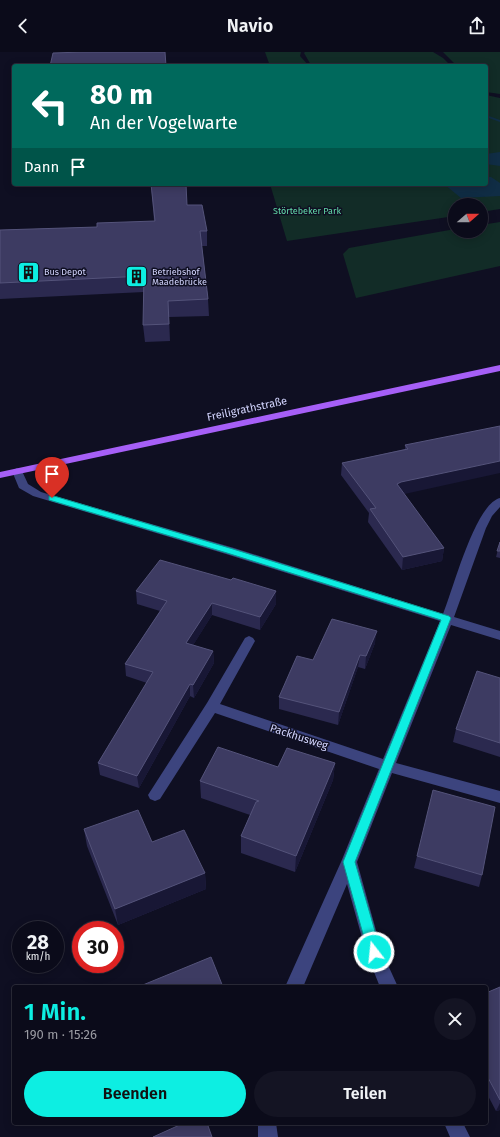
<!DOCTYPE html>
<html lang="de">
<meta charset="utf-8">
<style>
:root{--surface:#0b0b1a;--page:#141423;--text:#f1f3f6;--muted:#9a9ba2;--line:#2b2b39;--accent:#0deee2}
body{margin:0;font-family:"Fira Sans",sans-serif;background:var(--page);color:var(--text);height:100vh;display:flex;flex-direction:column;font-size:15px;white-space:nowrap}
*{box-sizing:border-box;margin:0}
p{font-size:13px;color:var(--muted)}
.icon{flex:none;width:22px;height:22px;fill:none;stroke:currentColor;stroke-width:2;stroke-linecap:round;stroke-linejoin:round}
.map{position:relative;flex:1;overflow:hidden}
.drawer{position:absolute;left:12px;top:933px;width:476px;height:140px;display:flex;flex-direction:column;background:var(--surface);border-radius:4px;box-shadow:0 2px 10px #0003,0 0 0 1px var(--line)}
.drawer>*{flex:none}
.guide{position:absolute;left:12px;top:12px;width:476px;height:122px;border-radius:4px;box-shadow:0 2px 10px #0003,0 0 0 1px var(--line);background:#00695c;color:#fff;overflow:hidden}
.needle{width:26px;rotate:70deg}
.tools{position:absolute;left:448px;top:146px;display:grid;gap:8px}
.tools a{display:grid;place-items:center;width:40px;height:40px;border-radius:50%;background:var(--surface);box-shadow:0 2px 10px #0003,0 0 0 1px var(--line);font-size:20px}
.speed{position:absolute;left:12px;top:869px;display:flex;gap:8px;font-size:20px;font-weight:700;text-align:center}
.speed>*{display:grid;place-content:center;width:52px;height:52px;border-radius:50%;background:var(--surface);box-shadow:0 2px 10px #0003,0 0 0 1px var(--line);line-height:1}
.speed small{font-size:10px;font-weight:400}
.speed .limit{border:6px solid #d22;background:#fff;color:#111}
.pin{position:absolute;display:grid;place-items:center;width:34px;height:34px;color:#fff;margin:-41px -17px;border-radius:50% 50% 50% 0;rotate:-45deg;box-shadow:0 0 4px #0007}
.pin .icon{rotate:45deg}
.me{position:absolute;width:44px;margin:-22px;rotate:344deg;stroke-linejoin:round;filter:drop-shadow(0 0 3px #0008)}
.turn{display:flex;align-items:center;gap:14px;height:84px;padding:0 12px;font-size:18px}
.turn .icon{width:52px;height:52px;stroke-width:2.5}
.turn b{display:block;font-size:28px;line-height:34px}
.then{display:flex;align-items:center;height:38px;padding:0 12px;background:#0003;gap:8px;font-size:15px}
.round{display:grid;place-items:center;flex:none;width:42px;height:42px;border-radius:21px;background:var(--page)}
.overview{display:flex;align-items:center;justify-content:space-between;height:68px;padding:0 12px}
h1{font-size:24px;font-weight:600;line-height:30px;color:var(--accent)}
.button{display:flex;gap:8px;margin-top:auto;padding:8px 12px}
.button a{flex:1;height:46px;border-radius:24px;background:var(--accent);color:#111;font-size:16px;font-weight:600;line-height:46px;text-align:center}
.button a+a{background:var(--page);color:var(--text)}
header{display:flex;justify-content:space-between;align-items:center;height:52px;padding:0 12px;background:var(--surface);font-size:18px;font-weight:600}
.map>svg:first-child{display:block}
.green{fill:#122c27}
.water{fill:#102d45}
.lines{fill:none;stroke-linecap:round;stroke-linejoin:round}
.stream{fill:#102d45;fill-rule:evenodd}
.minor{fill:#3c447e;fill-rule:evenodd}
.major{fill:#a65ff7;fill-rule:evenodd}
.wall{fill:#2b294f}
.shaded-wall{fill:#181735}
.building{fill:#3d3b62;stroke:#54537a}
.route{fill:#0deee2;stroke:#089b93}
.labels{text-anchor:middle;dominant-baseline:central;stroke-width:3;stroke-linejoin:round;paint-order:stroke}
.far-park-label{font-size:9px;fill:#62d9a9;stroke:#0f0f22}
.far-poi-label{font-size:9px;fill:#d2d4fd;stroke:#0f0f22;text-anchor:start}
.street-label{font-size:11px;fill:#d2d4fd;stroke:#0f0f22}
</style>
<header><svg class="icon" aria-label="back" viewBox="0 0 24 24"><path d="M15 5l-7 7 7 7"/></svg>Navio<svg class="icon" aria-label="share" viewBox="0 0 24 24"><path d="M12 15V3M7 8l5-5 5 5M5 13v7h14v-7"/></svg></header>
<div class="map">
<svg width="500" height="1085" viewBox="0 0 500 1085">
<rect width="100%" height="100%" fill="#0f0f22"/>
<path class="green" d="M265,0H301L300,4L309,14H270Z
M305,0H433L443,6L451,14H319L311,13L304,1Z
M443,0H500V42L486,40V14H457Z
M486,43L500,46V157L481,160V153H455V164L287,189L270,132H486Z
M500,170V214L356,246L343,202L349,196L455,177V179H481V173Z"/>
<path class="water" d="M500,100V114L486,112V102Z
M486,125H491L500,131V144L461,146L444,132H486Z"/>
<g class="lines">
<path class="stream" d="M486,63L500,68V70L486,65Z"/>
<path class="minor" d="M17,416L22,419L28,432L41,440L234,496L443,562C453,538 475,452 500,446V455L492,464L486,476L454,565L500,579V588L451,573L396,711L500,739V751L392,721L357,810L382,900L398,935H380L366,900L347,832L303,935H285L341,810L379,717L215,661L160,747L155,749L150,747L148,743L207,651L245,586L249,584L253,586L255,589L220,652L383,707L440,569L226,502L33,444L19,436L12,419Z
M258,1071H276L278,1085H258Z
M444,1071H463L470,1085H450Z"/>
<path class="major" d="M500,313V319L0,426V420Z"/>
</g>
<path class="wall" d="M151,132H186L187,153L207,179V194H202L208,247L209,264L169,265L170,289L145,290L143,273L144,240L0,247V178L97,175L154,169Z
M500,374L404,442L444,496L442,509L402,518L368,470L369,461L341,423L342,411L405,397V393Z
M500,490V506L496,505Z
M231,528L276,539V552L260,578L212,563L193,593L213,599L214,611L194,646L190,644L139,736L100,723L98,711L147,631L126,624L125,612L160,559L137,552L136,539Z
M375,591L365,617L358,615L338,673L279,657V645L313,608Z
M500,626V705L453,690L456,677Z
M335,711L333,728L295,820L241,801V784L250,763L201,746L200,729L278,715Z
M84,777L205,821L206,837L118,873L87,794Z
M417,804L482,823L479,835L414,816Z
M500,935V1058L496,1059L486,1040V941Z"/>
<path class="shaded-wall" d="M500,409V421L400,443L397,432L401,430Z
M444,496L442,509L402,518L403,505Z
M276,539V552L260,578V565Z
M212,551V563L187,603L186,591Z
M377,579L375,591L365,617L366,604Z
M213,599L214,611L194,646L193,633Z
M360,603L358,615L338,673L339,660Z
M190,632V644L139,736L137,724Z
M335,711L333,728L295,820L296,804Z
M205,821L206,837L118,873L115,857Z
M500,1051V1058L496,1059Z"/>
<path class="building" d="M83,0H165L166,14H50L53,1Z
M151,132H186L187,153H202L207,179H200L208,247L168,249L169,272L143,273L144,224L0,231V178L97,175V171L155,169Z
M500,374V409L401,430L397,432L444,496L403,505L370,457L376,456L342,411L408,397L405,393Z
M500,490V499H497Z
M160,508L231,528L233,526L276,539L260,565L212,551L186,591L213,599L193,633L190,632L137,724L98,711L153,620L125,612L167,549L136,539Z
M332,567L377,579L366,604L360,603L339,660L279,645L297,604L313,608Z
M477,619L500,626V691L456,677Z
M218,695L278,715L287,696L335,711L296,804L241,784L256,750L259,749L200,729Z
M433,738L495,755L482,823L417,804Z
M138,758L152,790L184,778L205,821L115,857L84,777Z
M211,905L223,935H138Z
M500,935V1048L486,1022V941Z
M184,1071H207L212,1085H153Z"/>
<path class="route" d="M49,444H54L233,497L449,564L451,566L355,810L381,900L379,904L374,906L370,904L368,900L343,810L441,568L227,501L49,448Z"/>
<defs>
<symbol id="building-square" viewBox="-11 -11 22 22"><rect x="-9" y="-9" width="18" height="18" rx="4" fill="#0deee2" stroke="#0f0f22"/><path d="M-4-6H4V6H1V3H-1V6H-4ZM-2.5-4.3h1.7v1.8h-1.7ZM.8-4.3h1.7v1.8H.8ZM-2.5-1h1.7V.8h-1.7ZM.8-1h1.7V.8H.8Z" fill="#111"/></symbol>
</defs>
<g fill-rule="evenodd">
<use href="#building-square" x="16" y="208" width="25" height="25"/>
<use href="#building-square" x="124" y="212" width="25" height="25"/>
</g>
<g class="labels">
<g class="far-park-label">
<text x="307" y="159">Störtebeker Park</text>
</g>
<g class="far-poi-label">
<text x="44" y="220">Bus Depot</text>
<text x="152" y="220">Betriebshof<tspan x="152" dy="10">Maadebrücke</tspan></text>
</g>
<g class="street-label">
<text transform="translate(247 357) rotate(-12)">Freiligrathstraße</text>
<text transform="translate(299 685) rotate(18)">Packhusweg</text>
</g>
</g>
</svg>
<div class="tools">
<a><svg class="needle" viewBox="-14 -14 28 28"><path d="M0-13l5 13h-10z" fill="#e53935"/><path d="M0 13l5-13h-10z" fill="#9a9ba2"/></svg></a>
</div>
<div class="speed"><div>28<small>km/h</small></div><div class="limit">30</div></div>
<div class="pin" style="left:52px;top:446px;background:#d93025"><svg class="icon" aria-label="arrive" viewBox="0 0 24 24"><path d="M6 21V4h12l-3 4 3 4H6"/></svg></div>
<svg class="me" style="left:374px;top:900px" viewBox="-20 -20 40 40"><circle r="17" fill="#0deee2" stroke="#fff" stroke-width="3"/><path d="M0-11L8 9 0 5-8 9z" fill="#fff"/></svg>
<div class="guide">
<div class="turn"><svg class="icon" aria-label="left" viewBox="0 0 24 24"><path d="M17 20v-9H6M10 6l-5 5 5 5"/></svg><div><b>80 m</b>An der Vogelwarte</div></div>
<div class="then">Dann<svg class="icon" aria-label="arrive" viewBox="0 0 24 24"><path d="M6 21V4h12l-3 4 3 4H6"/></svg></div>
</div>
<section class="drawer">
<div class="overview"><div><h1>1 Min.</h1><p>190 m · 15:26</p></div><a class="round"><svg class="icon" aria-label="close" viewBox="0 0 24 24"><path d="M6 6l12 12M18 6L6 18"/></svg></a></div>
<div class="button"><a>Beenden</a><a>Teilen</a></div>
</section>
</div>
